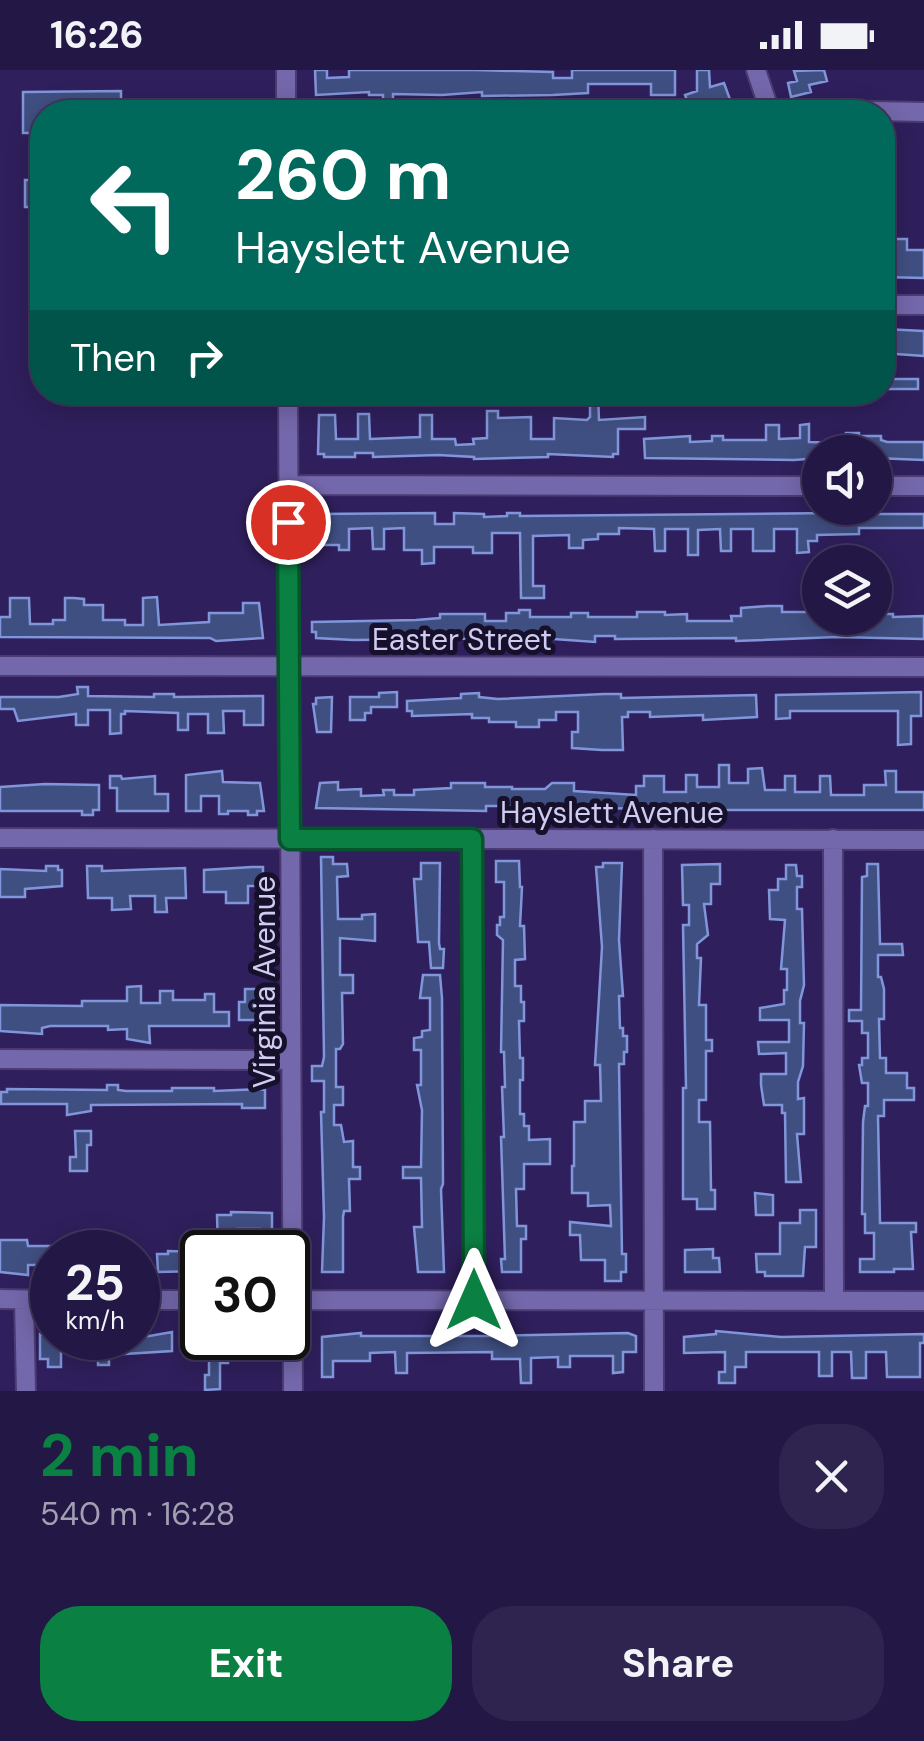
<!DOCTYPE html>
<meta charset="utf-8">
<style>
:root{--surface:#231745;--page:#2f2450;--text:#f1f3f6;--muted:#a39fb3;--line:#40365e;--accent:#0b8043}
body{margin:0;font-family:"DM Sans",sans-serif;background:var(--page);color:var(--text);height:100vh;display:flex;flex-direction:column;font-size:38px;white-space:nowrap}
*{box-sizing:border-box;margin:0}
p{font-size:32px;color:var(--muted)}
.icon{flex:none;width:55px;height:55px;fill:none;stroke:currentColor;stroke-width:2;stroke-linecap:round;stroke-linejoin:round}
.map{position:relative;height:1321px;overflow:hidden}
.sheet{display:flex;flex-direction:column;background:var(--surface);flex:1}
.sheet>*{flex:none}
.banner{position:absolute;left:30px;top:30px;width:865px;height:305px;border-radius:40px;box-shadow:0 5px 25px #0003,0 0 0 2px var(--line);background:#00695c;color:#fff;overflow:hidden}
.controls{position:absolute;left:802px;top:365px;display:grid;gap:20px}
.controls a{display:grid;place-items:center;width:90px;height:90px;border-radius:50%;background:var(--surface);box-shadow:0 5px 25px #0003,0 0 0 2px var(--line);font-size:50px}
.speed{position:absolute;left:30px;top:1160px;display:flex;gap:20px;font-size:50px;font-weight:700;text-align:center}
.speed>*{display:grid;place-content:center;width:130px;height:130px;border-radius:50%;background:var(--surface);box-shadow:0 5px 25px #0003,0 0 0 2px var(--line);line-height:1}
.speed small{font-size:25px;font-weight:400}
.speed .limit{border:5px solid #111;border-radius:15px;background:#fff;color:#111}
.pin{position:absolute;display:grid;place-items:center;width:85px;height:85px;color:#fff;margin:-42px;border:5px solid #fff;border-radius:50%;box-shadow:0 2px 10px #0007}
.me{position:absolute;width:110px;margin:-55px;rotate:0deg;stroke-linejoin:round;filter:drop-shadow(0 0 8px #0008)}
.turn{display:flex;align-items:center;gap:35px;height:210px;padding:0 40px;font-size:45px}
.turn .icon{width:130px;height:130px;stroke-width:2.5}
.turn b{display:block;font-size:70px;line-height:85px}
.then{display:flex;align-items:center;height:95px;padding:0 40px;background:#0003;gap:20px;font-size:38px}
.round{display:grid;place-items:center;flex:none;width:105px;height:105px;border-radius:40px;background:var(--page)}
.head{display:flex;align-items:center;justify-content:space-between;height:170px;padding:0 40px}
h1{font-size:60px;font-weight:700;line-height:75px;color:var(--accent)}
.button{display:flex;gap:20px;margin-top:auto;padding:20px 40px}
.button a{flex:1;height:115px;border-radius:40px;background:var(--accent);color:#fff;font-size:40px;font-weight:700;line-height:115px;text-align:center}
.button a+a{background:var(--page);color:var(--text)}
.status{display:flex;justify-content:space-between;align-items:center;height:70px;padding:0 50px;background:var(--surface);direction:ltr}
.status svg{height:28px;fill:currentColor}
.map>svg:first-child{display:block}
.building{fill:#404f82;stroke:#8196da;stroke-width:2.5}
.lines{fill:none;stroke-linecap:round;stroke-linejoin:round}
.minor-casing{stroke:#4c3b71;stroke-width:22}
.minor{stroke:#7468ac;stroke-width:18}
.route-casing{stroke:#07532c;stroke-width:25}
.route{stroke:#0b8043;stroke-width:18}
.labels{text-anchor:middle;dominant-baseline:central;stroke-width:10;stroke-linejoin:round;paint-order:stroke}
.street-label{font-size:30px;fill:#d0ccf1;stroke:#16102b}
</style>
<div class="status"><b>16:26</b><svg viewBox="0 0 49 12"><path d="M0 12V9h3v3zM5 12V6h3v6zM10 12V3h3v9zM15 12V0h3v12zM26 1h20v11H26zM47 4h2v5h-2z"/></svg></div>
<div class="map">
<svg width="924" height="1321" viewBox="0 0 924 1321">
<rect width="100%" height="100%" fill="#2f1f5c"/>
<path class="building" d="M315,0H327V8L349,7V0H476L553,2V8H572V0H675V25H651V14H588V23L553,25L482,26V22L442,25L393,24V37H383V25H369V22L316,25Z
M697,0H709L710,17L724,13L732,35L712,42L709,35L691,41L685,25L697,21Z
M824,0L827,11L809,15L811,22L791,27L788,13L797,11L794,1Z
M121,21V42H42V63H23V22Z
M25,110H42V137H25Z
M882,156H892V169H907V180H924V208L882,207Z
M884,259L924,261V286L882,283Z
M887,309H918V319H887Z
M590,322H598L599,350L645,347V359H618V384H613V387L548,384V387L474,389V387L438,385L373,387V383H355V387H324V384H318L319,345H335L336,369H358V344H369L370,369L420,367V345H432V369H455L456,375L474,374L473,369L487,368V341H498V348L531,347V369H554V348L587,350L590,347Z
M809,354V372L846,373V363H859V366H881V370L887,372H924V390L875,388V382H820V388L794,390L645,388L644,369L690,366V372L712,371V366H723V370H766V355H779V369L800,368V355Z
M834,440H850V444H924V458H859V464L817,465V471H808L809,482L797,483V459H774V481H753V459H731V481H721L720,459L698,460V485H688V459H665V481H655L654,459L619,458V464H598V469L583,470V478H569V465L533,466V516H544V528H521L520,463H492V483H473V477H434V493L422,494V480H404V458L384,459V479H373L372,458L349,459V480H339V475H315L317,444L435,443V454H454V443L484,444V447L507,446V443H520V446L834,443Z
M157,527L159,555L209,552V543H243V533H259L263,568L216,571L210,568L0,567V547H10V528H29L30,554H53V550H65V528H74L84,529V535H103V550H125V555H143V528Z
M767,536H782V542H816V547L820,548H875V544H893V547L924,546V569L836,567L736,571V568L615,569V566H595V572L539,568L353,570L316,568V562H312V552L416,550L440,548V544H485V551H506V543H519V540H530V547H571V543H588V547H637V542H665V545L687,544V551H732L731,546H741V538Z
M77,617H88V626L154,627V624H174V627L263,626V655H244V641H223L224,663H208V644H188V660H178V643L125,641V644H121V663L110,664V640H88V655H76V644L18,651L14,639H0V627H59L78,624Z
M397,622V637H371V643H365V650H350V627H379V623Z
M921,622V646H911V674L898,675V641H790V648L776,649V625Z
M479,623V627L498,629L604,624H621V628L756,625L757,647L703,650V645L650,647V642H628V647H622L623,680H602L572,678V662H578V642H556V650H539V657H516V652H489V648H472V644L412,646V641H407V631L461,628V624Z
M332,627L331,662H317L313,634H316V628Z
M719,695H729V713H748V699L762,698L765,720H785V706H795V722H820V706H830L831,725H864V715H886L885,701H896V722H924V740H702V734H678V738H669V735H648V739L602,738V741L504,736H486V741L316,738L320,713L338,712V720L361,719V726L384,725L383,720H394V725H414V720L451,718V713H485V717H512V719H545L552,713H574V721L636,725V716H644V706H664V722H686V705H697V717H719Z
M222,701L223,712L260,713L264,741H257V745H248V741H228V744H219V726H201V741H186V705Z
M110,706H121L122,709L155,706V724H168V741H117V718H110Z
M45,714L99,715V740H93V745H82V741H0V717Z
M321,787H333V794H347L348,806L337,807L338,849H362V845L375,844V871L340,868V905H353V923H342L343,974L340,979H336V1017H343V1035H334V1055H341L344,1072L353,1071V1097H360V1109H349L350,1141H344L343,1147V1202H322L324,1147L321,1042H324V1011H312V996H322L324,987Z
M496,791H519L520,817H522L520,856H524L525,889L515,890V916H521V932H524V951H519L520,988H523V1010H520V1044H524V1056H529V1070L550,1069V1094H524V1119H516L517,1156H526V1169H521V1202H502L501,1189H505L501,1067H504L502,1017H505L504,982H501L503,870L497,865V855H500V847H504V812H496Z
M421,793H440L439,873L440,879H444L443,898H431L429,872H418L414,809H421Z
M603,793H622L619,870L623,926H619L620,958H623V966H627V982H624V994H619L622,1184H626V1202H621V1211H605V1190H581L580,1165H570V1152L611,1156L610,1135L588,1136V1123H572V1096H574V1052H585V1031H601L600,995H595L602,877L596,797H603Z
M720,794V814H711V834H704L708,865L697,874V888H701L699,935H706V970H712V981H706V1030H699V1052H710L711,1120H715V1139H697V1129H683V1018H686L683,855H689V835H683L682,795Z
M867,794H878L880,874H902L903,885H878V907H881L884,919V949H879L880,988H886V1003H907V1018H914V1030H884V1046H878L880,1153H916V1162H911L913,1199H894V1202H860V1189H874V1163H865V1144H862L863,1052L865,1036H868V1013H862L859,995H862V988H868V963H862V951H849V940H861L862,807L867,806Z
M786,795H796L797,806H802V817H797V839H802L804,915L800,931V953H804L803,996L798,1012V1029L804,1028V1064H797L801,1112H786L785,1043H782V1035H764L761,1015V1004H786V983L759,984L758,972H789V950H760V938L784,934V920H787V899H781L785,850L770,849L769,820H778V809H786Z
M46,796H58V800H62V816L25,819V827H0V799L46,801Z
M87,796H102V801L185,798L186,828H166L167,842H155V826H130L131,839L112,840V828H88Z
M252,797H263V816H248V833H226V822H204V800Z
M423,905H440L442,928L443,1114L441,1119L444,1202H418L414,1157H422L421,1108H403V1097H421L422,1040L417,1015H421V980H414V968L422,967V961L430,960V928H420Z
M141,916V933H160V921H173V930H205V924H214V942H229V956H149L150,973L127,969V959L108,960V956H50L42,958V964L0,961V935L82,936V931H127V917Z
M245,919H259V937L265,936V950H239V932H245Z
M107,1015H118V1020L126,1021H172V1018H214V1021L259,1019L265,1020V1038H242V1034L91,1035V1041L67,1045V1034H1V1022H7V1019L107,1020Z
M75,1061H91V1075H87V1101H70V1087H76Z
M755,1123L773,1125V1145H756Z
M800,1140H816V1177H805L803,1206H765V1202H757L756,1184H780V1153H800Z
M231,1142L272,1143V1182H260V1159H238V1182H218L217,1145H231Z
M0,1170H27L28,1176H52V1195H28V1205L0,1202Z
M713,1179V1188H719L720,1202H685V1180Z
M168,1181L202,1182V1201L158,1202L157,1184H168Z
M716,1261L781,1267L924,1264V1273H920V1307H887L886,1282H866V1308H852L851,1282H832V1306H819V1282H746V1297H735V1313H719V1302H725V1282L684,1283V1267L716,1264Z
M172,1262V1281L109,1285V1295H98V1283H80V1268H138Z
M361,1263V1266H487L628,1263L636,1266V1282H623V1302L613,1303V1286H570V1297H558V1287L531,1288V1313H521L520,1289H492V1282L407,1283V1303H396L395,1282L370,1283V1291H333V1307H322V1267Z
M40,1264L61,1268V1297H48V1289H40Z
M209,1281H228V1293H220V1319L205,1320V1305H209Z"/>
<g class="lines">
<defs>
<path id="minor" d="M286,0V42
M756,0L770,42
M801,42L823,40L924,42
M882,235H924
M288,322L293,1321
M288,415L820,416
M875,416H924
M0,596L924,597
M0,768L924,770
M472,769L473,1231
M653,769L654,1321
M833,769L834,1231
M0,989L291,990
M0,1229L52,1230
M24,1230L26,1321
M138,1230H202
M288,1230L924,1231"/>
</defs>
<use href="#minor" class="minor-casing"/>
<use href="#minor" class="minor"/>
</g>
<g class="lines">
<defs>
<path id="route" d="M288,452L290,769H472L474,1230"/>
</defs>
<use href="#route" class="route-casing"/>
<use href="#route" class="route"/>
</g>
<g class="labels">
<g class="street-label">
<text x="462" y="569">Easter Street</text>
<text x="612" y="742">Hayslett Avenue</text>
<text transform="translate(264 912) rotate(-90)">Virginia Avenue</text>
</g>
</g>
</svg>
<div class="controls">
<a><svg class="icon" aria-label="sound" viewBox="0 0 24 24"><path d="M4 9h4l5-4v14l-5-4H4zM17 9q2 3 0 6"/></svg></a>
<a><svg class="icon" aria-label="layers" viewBox="0 0 24 24"><path d="M12 4l9 5-9 5-9-5zM3 14l9 5 9-5"/></svg></a>
</div>
<div class="speed"><div>25<small>km/h</small></div><div class="limit">30</div></div>
<div class="pin" style="left:288px;top:452px;background:#d93025"><svg class="icon" aria-label="arrive" viewBox="0 0 24 24"><path d="M6 21V4h12l-3 4 3 4H6"/></svg></div>
<svg class="me" style="left:474px;top:1230px" viewBox="-20 -20 40 40"><path d="M0-17L14 15 0 8-14 15z" fill="#0b8043" stroke="#fff" stroke-width="4"/></svg>
<div class="banner">
<div class="turn"><svg class="icon" aria-label="left" viewBox="0 0 24 24"><path d="M17 20v-9H6M10 6l-5 5 5 5"/></svg><div><b>260 m</b>Hayslett Avenue</div></div>
<div class="then">Then<svg class="icon" aria-label="right" viewBox="0 0 24 24"><path d="M7 20v-9h11M14 6l5 5-5 5"/></svg></div>
</div>
</div>
<section class="sheet">
<div class="head"><div><h1>2 min</h1><p>540 m · 16:28</p></div><a class="round"><svg class="icon" aria-label="close" viewBox="0 0 24 24"><path d="M6 6l12 12M18 6L6 18"/></svg></a></div>
<div class="button"><a>Exit</a><a>Share</a></div>
</section>
